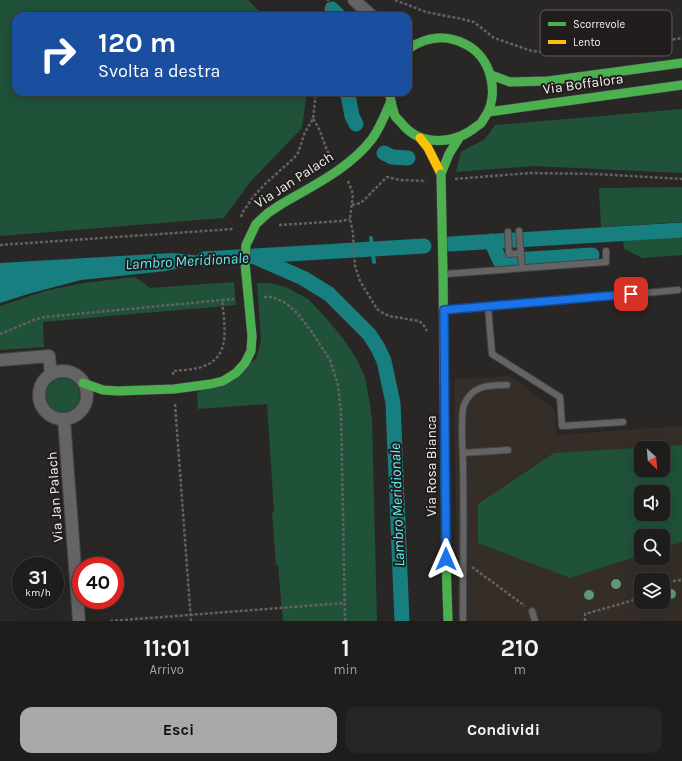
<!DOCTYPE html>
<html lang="it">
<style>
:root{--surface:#1f1d1c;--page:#272625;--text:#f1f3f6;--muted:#a1a2a3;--line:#3c3b3b;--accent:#aba9a8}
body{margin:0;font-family:Karla,sans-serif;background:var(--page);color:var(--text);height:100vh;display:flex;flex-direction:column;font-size:15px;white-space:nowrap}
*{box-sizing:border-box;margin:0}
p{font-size:13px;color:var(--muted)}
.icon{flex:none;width:22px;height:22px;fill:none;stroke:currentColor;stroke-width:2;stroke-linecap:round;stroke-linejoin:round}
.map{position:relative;height:621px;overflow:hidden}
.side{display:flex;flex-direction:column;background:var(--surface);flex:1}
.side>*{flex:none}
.top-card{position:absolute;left:12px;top:12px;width:400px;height:84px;border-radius:12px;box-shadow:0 4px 16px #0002,0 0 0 1px var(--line);background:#1a4fa0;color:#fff;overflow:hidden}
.needle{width:26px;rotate:154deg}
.tools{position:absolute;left:634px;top:441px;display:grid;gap:8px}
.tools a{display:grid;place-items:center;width:36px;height:36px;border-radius:8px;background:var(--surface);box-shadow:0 4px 16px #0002,0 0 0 1px var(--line);font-size:20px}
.speed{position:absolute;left:12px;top:557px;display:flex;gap:8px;font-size:20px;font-weight:700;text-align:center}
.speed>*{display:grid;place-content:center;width:52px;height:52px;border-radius:50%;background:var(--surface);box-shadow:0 4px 16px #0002,0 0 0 1px var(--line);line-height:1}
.speed small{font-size:10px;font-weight:400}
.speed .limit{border:6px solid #d22;background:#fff;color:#111}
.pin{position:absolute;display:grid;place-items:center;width:34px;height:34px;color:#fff;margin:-17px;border-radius:8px;box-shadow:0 2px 6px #0006}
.me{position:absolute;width:44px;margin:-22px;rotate:0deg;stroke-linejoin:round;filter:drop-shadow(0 0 3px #0008)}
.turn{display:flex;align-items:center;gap:14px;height:84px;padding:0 20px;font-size:18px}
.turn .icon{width:52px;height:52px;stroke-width:2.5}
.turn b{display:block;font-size:28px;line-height:34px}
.eta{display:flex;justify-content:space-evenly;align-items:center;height:68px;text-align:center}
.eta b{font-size:24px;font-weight:700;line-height:28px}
.action{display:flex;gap:8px;margin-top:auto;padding:8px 20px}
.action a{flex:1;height:46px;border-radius:12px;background:var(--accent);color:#111;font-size:16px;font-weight:700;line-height:46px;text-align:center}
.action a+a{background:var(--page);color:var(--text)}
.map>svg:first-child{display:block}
.built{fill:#352d28;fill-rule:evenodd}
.green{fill:#205139;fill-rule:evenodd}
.water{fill:#177f80}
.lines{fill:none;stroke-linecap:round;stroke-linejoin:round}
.stream{stroke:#177f80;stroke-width:4}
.canal{stroke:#177f80;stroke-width:15}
.lane-casing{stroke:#444343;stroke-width:8}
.street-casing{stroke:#444343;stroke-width:14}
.fast-casing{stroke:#444343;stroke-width:10}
.slow-casing{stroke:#444343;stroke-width:10}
.path{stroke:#636262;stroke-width:2.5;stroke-dasharray:3 2;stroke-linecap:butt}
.lane{stroke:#656464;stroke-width:6}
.street{stroke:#656464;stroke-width:12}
.fast{stroke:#4caf50;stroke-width:9}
.slow{stroke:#ffc107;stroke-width:9}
.fast-bridge-casing{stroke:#444343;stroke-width:10;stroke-linecap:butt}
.fast-bridge{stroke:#4caf50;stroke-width:9}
.tree{fill:#5f9778}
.route-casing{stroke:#114b97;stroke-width:10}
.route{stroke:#1a73e8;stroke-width:7}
.labels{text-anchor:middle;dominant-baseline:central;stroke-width:4;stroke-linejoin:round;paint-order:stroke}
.street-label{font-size:14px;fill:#f1efee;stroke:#211d1c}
.water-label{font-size:15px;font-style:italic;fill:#5eeff0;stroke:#211d1c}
.key{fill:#211d1c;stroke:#5f5c5b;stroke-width:1}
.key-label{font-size:11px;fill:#f1efee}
</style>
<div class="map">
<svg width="682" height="621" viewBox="0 0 682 621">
<rect width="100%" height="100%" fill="#292726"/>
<path class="built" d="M510,376L555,410L556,435L682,426V621H458L454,379ZM641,448H663V470H641ZM641,492H663V514H641ZM641,536H663V558H641ZM641,580H663V602H641Z"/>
<path class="green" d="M0,0H248L264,16H16V92H307L302,128L251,181L224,218L0,236Z
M682,109V173L534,166L456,172L461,152L485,139L495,125Z
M682,187V222L601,227L599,188Z
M682,234V255L643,258L624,249L623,238Z
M135,277L150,288L234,282L236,305L43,322L44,347L0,350V306L45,291L83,283Z
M257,283H270L286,287L308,299L326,318L342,337L356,358L365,377L369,399L372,420L377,621H283L278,565H276L272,513L274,512L267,404L198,409L197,393L256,359L261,341Z
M46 395a17 17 0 1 1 34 0a17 17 0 1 1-34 0Z
M682,445V542L663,548V536H641V555L570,578L478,543V504L554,453ZM641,448H663V470H641ZM641,492H663V514H641Z"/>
<path class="water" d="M172,253L224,258L166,271L81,280L28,294L0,303V263Z"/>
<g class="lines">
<path class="stream" d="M371,238L374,262"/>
<path class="canal" d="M332,9L339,16
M349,92L348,95L352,116L356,124
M384,153L392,157L408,158
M491,241L500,261L592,255
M450,244L682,230
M253,256L303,278L329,294L369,334L378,348L384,361L393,403L402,621
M204,259L424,246"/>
<defs>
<path id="lane" d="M519,231L522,268
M508,232L509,254L521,253
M445,274L606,262V251
M488,307L678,290
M444,310L488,307L492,354L560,397L562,426L623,422
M463,453L508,450
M532,611L535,621
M463,621C463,569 464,517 463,465C463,454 460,413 464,405C472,385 489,385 507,385"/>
<path id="street" d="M354,0L372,16
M0,360L49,356L51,374
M39 395a24 24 0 1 1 48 0a24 24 0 1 1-48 0Z
M64,419L79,621"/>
<path id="fast" d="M491,75L510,82L548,81L682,63
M389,92C391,100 392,108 395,116C397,119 401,122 403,125C422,147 456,144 477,126C479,125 482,123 483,120C501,96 492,57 465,44C446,34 426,37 408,49
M488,112L682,85
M441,174L449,154L459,138
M280,205C312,186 349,169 372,139C380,128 385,115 390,103
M443,274L446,559L448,621
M83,383L103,390L118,391L174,389L211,384L223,381L236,373L245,363L251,351L252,336"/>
<path id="slow" d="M420,138L428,148L441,174"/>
</defs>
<use href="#lane" class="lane-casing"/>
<use href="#street" class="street-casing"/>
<use href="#fast" class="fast-casing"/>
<use href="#slow" class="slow-casing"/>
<path class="path" d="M395,0L426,12L462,19L474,22L494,38L532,51L576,55L682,38
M326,16L328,0
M313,119C321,129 323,143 329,154
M455,179L530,173L596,174L682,179
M348,181L353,194L350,219L353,233L355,266L360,281L377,309L383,313L389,316L419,321L423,324L427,331
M352,205L361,203L387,177L400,180L426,181
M241,217L243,212L253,197L265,184L294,158L298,153L305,132L313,119L316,92
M279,225L342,221L350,219
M0,245L233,229
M264,297H272L286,303L298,314L312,332L330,360L338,385L341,411L345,621
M0,334L34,320L45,317L222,300
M173,375V371C183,370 194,370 204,366C232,356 224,323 222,300L234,299
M175,404L191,621
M472,567L525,606
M663,582L682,580
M110,621L345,603
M585,621V614L641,598"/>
<use href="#lane" class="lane"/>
<use href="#street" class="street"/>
<use href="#fast" class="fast"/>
<use href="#slow" class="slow"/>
<defs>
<path id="fast-bridge" d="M441,174L443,274
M252,336L245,263L246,245L256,224L268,213L280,205"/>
</defs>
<use href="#fast-bridge" class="fast-bridge-casing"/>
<use href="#fast-bridge" class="fast-bridge"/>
</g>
<g class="tree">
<circle cx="616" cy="584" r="5"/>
<circle cx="671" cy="594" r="5"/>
<circle cx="589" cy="595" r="5"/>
</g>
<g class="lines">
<defs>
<path id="route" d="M446,559L444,310L631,294"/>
</defs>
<use href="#route" class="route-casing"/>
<use href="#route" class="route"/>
</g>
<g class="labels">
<g class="street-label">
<text transform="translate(583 84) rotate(-8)">Via Boffalora</text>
<text transform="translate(294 180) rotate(-33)">Via Jan Palach</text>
<text transform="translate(431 466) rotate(-90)">Via Rosa Bianca</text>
<text transform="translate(55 497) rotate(-94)">Via Jan Palach</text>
</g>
<g class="water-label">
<text transform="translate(187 261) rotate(-3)">Lambro Meridionale</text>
<text transform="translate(397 505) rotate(-92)">Lambro Meridionale</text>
</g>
</g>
<rect x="540" y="10" width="132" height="46" rx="6" class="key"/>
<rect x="548" y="22" width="18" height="4" fill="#4caf50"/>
<rect x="548" y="40" width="18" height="4" fill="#ffc107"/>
<g class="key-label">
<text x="573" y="28">Scorrevole</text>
<text x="573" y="46">Lento</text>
</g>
</svg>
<div class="tools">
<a><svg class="needle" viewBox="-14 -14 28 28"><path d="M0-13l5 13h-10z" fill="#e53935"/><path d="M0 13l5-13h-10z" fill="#a1a2a3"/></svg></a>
<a><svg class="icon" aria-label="sound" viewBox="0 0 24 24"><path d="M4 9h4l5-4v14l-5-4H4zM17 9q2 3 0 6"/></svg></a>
<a><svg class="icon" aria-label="search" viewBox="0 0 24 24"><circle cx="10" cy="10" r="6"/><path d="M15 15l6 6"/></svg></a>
<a><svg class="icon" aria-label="layers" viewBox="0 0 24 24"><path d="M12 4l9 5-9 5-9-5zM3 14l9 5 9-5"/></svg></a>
</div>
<div class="speed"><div>31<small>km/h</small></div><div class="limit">40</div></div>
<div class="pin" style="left:631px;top:294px;background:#d93025"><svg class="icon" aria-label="arrive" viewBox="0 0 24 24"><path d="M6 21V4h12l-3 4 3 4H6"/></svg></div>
<svg class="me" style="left:446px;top:559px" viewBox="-20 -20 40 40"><path d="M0-17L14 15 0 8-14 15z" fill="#1a73e8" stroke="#fff" stroke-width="4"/></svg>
<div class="top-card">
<div class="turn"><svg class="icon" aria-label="right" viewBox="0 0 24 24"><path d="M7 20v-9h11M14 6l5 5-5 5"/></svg><div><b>120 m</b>Svolta a destra</div></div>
</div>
</div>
<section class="side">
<div class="eta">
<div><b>11:01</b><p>Arrivo</p></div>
<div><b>1</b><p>min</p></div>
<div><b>210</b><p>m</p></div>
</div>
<div class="action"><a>Esci</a><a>Condividi</a></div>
</section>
